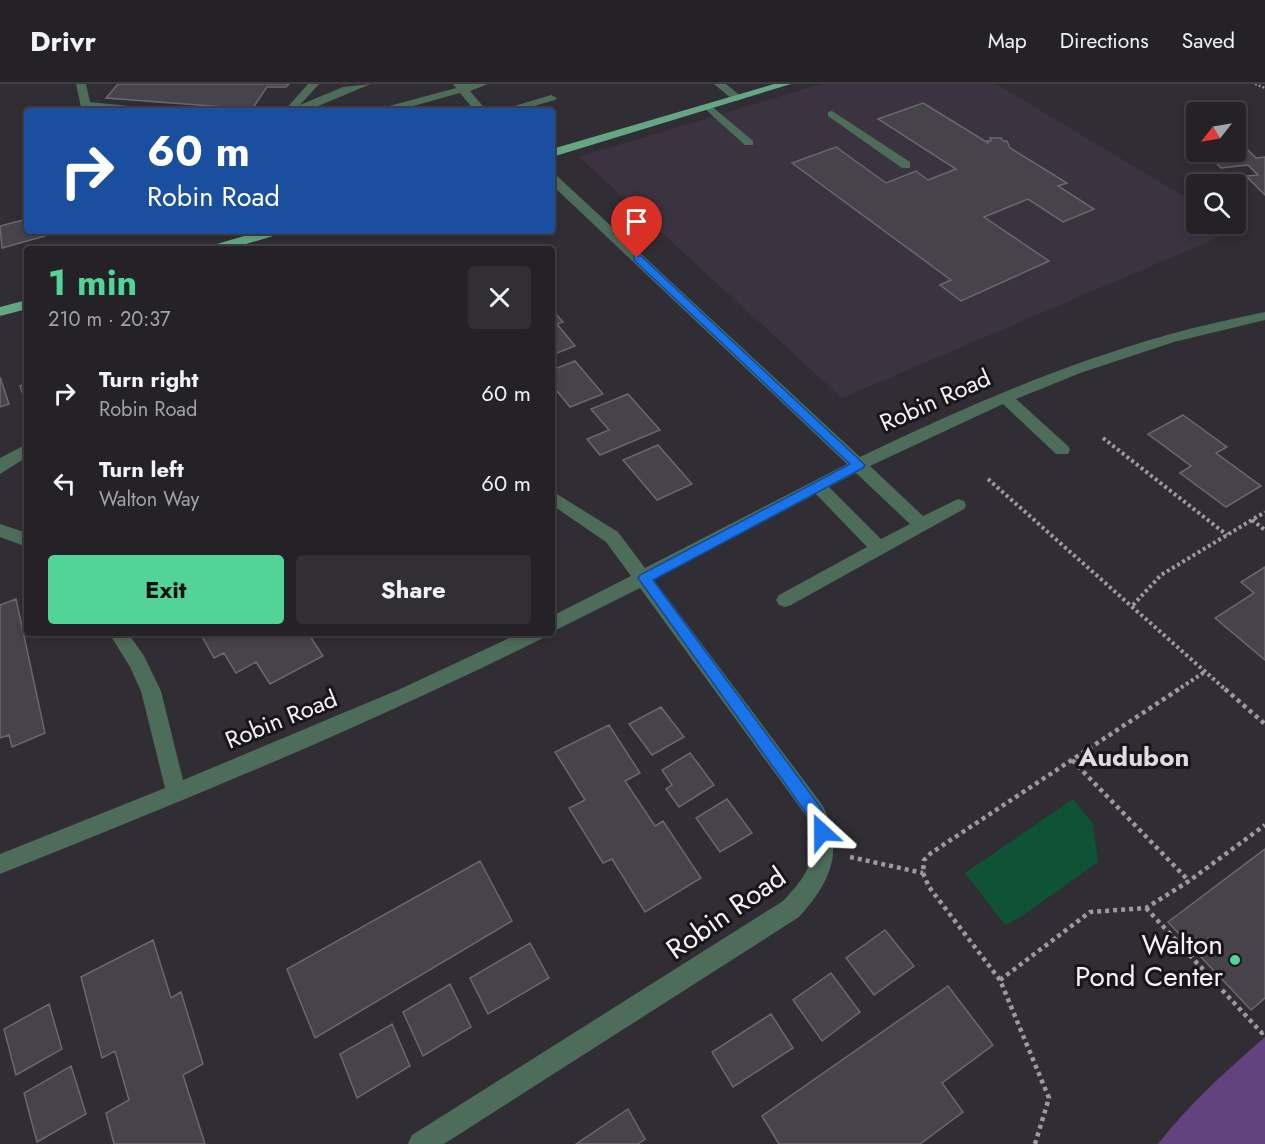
<!DOCTYPE html>
<meta charset="utf-8">
<style>
:root{--surface:#252227;--page:#312f33;--text:#f1f3f6;--muted:#a3a4a7;--line:#423f44;--accent:#52d397}
body{margin:0;font-family:Jost,sans-serif;background:var(--page);color:var(--text);height:100vh;display:flex;flex-direction:column;font-size:22px;white-space:nowrap}
*{box-sizing:border-box;margin:0}
p{font-size:20px;color:var(--muted)}
.icon{flex:none;width:33px;height:33px;fill:none;stroke:currentColor;stroke-width:2;stroke-linecap:round;stroke-linejoin:round}
.map{position:relative;flex:1;overflow:hidden}
.drawer{position:absolute;left:24px;top:162px;width:531px;height:390px;display:flex;flex-direction:column;background:var(--surface);border-radius:6px;box-shadow:0 3px 9px #0003,0 0 0 2px var(--line)}
.drawer>*{flex:none}
.guide{position:absolute;left:24px;top:24px;width:531px;height:126px;border-radius:6px;box-shadow:0 3px 9px #0003,0 0 0 2px var(--line);background:#1a4fa0;color:#fff;overflow:hidden}
.needle{width:39px;rotate:239deg}
.buttons{position:absolute;left:1186px;top:18px;display:grid;gap:12px}
.buttons a{display:grid;place-items:center;width:60px;height:60px;border-radius:6px;background:var(--surface);box-shadow:0 3px 9px #0003,0 0 0 2px var(--line);font-size:30px}
.pin{position:absolute;display:grid;place-items:center;width:51px;height:51px;color:#fff;margin:-62px -26px;border-radius:50% 50% 50% 0;rotate:-45deg;box-shadow:0 0 6px #0007}
.pin .icon{rotate:45deg}
.me{position:absolute;width:66px;margin:-33px;rotate:336deg;stroke-linejoin:round;filter:drop-shadow(0 0 4px #0008)}
.turn{display:flex;align-items:center;gap:21px;height:126px;padding:0 24px;font-size:27px}
.turn .icon{width:78px;height:78px;stroke-width:2.5}
.turn b{display:block;font-size:42px;line-height:51px}
.round{display:grid;place-items:center;flex:none;width:63px;height:63px;border-radius:6px;background:var(--page)}
.summary{display:flex;align-items:center;justify-content:space-between;height:102px;padding:0 24px}
h1{font-size:36px;font-weight:700;line-height:45px;color:var(--accent)}
.action{display:flex;gap:12px;margin-top:auto;padding:12px 24px}
.action a{flex:1;height:69px;border-radius:6px;background:var(--accent);color:#111;font-size:24px;font-weight:700;line-height:69px;text-align:center}
.action a+a{background:var(--page);color:var(--text)}
ul{padding:0;list-style:none}
li{display:flex;align-items:center;gap:18px;height:90px;padding:0 24px}
li div{flex:1}
li b{display:block;font-size:22px}
li em{font-style:normal}
header{display:flex;align-items:center;gap:36px;box-sizing:border-box;height:84px;padding:0 30px;background:var(--surface);border-bottom:2px solid var(--line)}
header strong{font-size:28px}
nav{display:flex;gap:33px;margin-inline-start:auto;font-size:21px}
.map>svg:first-child{display:block}
.built{fill:#3b3440}
.green{fill:#0e5336}
.water{fill:#63427e}
.building{fill:#46434a;stroke:#6b676e;stroke-width:1.5}
.lines{fill:none;stroke-linecap:round;stroke-linejoin:round}
.path-far2{stroke:#9c9a9f;stroke-width:2;stroke-dasharray:2 2;stroke-linecap:butt}
.path-far1{stroke:#9c9a9f;stroke-width:4;stroke-dasharray:3 3;stroke-linecap:butt}
.path{stroke:#9c9a9f;stroke-width:4.5;stroke-dasharray:4 4;stroke-linecap:butt}
.minor{fill:#4d6c5a;fill-rule:evenodd}
.major{fill:#65a784;fill-rule:evenodd}
.route{fill:#1a73e8;stroke:#114b97;stroke-width:1.5}
.poi-dot{fill:#52d397;stroke:#181619;stroke-width:2}
.labels{text-anchor:middle;dominant-baseline:central;stroke-width:6;stroke-linejoin:round;paint-order:stroke}
.street-label{font-size:24px;fill:#f6f4f8;stroke:#181619}
.neighbourhood-label{font-size:26px;font-weight:bold;fill:#dedae2;stroke:#181619}
.near-street-label{font-size:28px;fill:#f6f4f8;stroke:#181619}
.near-poi-label{font-size:28px;fill:#f6f4f8;stroke:#181619;text-anchor:end}
</style>
<header>
<strong>Drivr</strong>
<nav><a>Map</a><a>Directions</a><a>Saved</a></nav>
</header>
<div class="map">
<svg width="1265" height="1060" viewBox="0 0 1265 1060">
<rect width="100%" height="100%" fill="#312d34"/>
<path class="built" d="M821,0H996L1197,120V140H1229L1238,145L842,314L579,73Z"/>
<path class="green" d="M1073,715L1093,740L1098,778L1025,830L1005,841L965,789Z"/>
<path class="water" d="M1265,953V1060H1158C1189,1020 1226,987 1265,953Z"/>
<path class="building" d="M118,0H289L286,3H267L252,25L106,14Z
M923,19L988,59L987,57H991L990,54H1001L1003,57H1007L1010,64L1067,99L1058,102L1094,125L1063,138L1028,115L984,133L1049,177L961,217L940,201L951,196L792,79L836,63L886,99L916,87L928,96L956,85L878,35Z
M1236,58H1240L1256,74L1265,73V111L1246,92L1258,91L1248,81L1221,84L1205,68H1236Z
M27,135V147H43L45,152L2,164L0,142Z
M555,229L563,238L557,240L575,262L552,271V230Z
M575,277L603,310L570,323L552,301V286Z
M0,293L9,320L0,323Z
M27,299V319L26,320L20,302Z
M628,310L660,346L600,371L587,355L609,346L591,325Z
M1183,331L1227,363L1216,369L1261,402L1226,423L1180,389L1191,382L1148,350Z
M658,361L692,400L657,416L623,376Z
M1265,483V576L1215,534L1254,509L1241,498Z
M16,515L45,649L12,663L9,651L0,654V521Z
M200,549H308L323,572L270,600L256,578L236,589L224,569L214,574Z
M661,623L684,653L652,671L629,640Z
M609,641L640,689L625,697L655,742L663,737L701,794L645,828L612,775L603,779L569,724L585,716L555,668Z
M690,669L714,701L679,723L666,705L672,701L662,686Z
M727,715L752,749L720,768L696,734Z
M1265,765V914L1251,926L1168,838Z
M480,777L512,837L315,954L287,885Z
M885,846L914,882L874,911L846,874Z
M153,856L171,914L181,908L203,980L183,991L205,1060H114L106,1029L129,1016L115,967L102,974L81,893Z
M530,859L549,894L488,930L470,894Z
M831,889L860,928L822,957L793,916Z
M450,900L471,943L423,972L403,928Z
M948,902L993,961L942,999L963,1028L920,1060H779L762,1032Z
M49,920L62,965L16,991L4,945Z
M771,930L793,964L733,1003L712,968Z
M392,940L410,982L357,1014L340,970Z
M71,982L86,1030L37,1058L24,1009Z
M628,1025L645,1055L638,1060H576Z"/>
<g class="lines">
<path class="path-far2" d="M1255,0L1265,4"/>
<path class="path-far1" d="M1103,354L1227,451
M988,395L1227,607
M1252,436L1265,446
M1133,521L1161,491L1265,428
M1176,607L1206,587"/>
<path class="path" d="M1225,605L1265,640
M1072,676L1189,797
M850,773L923,789
M1146,824L1262,949L1265,947
M1000,896L1090,828L1146,824L1189,797L1265,741
M1035,1060L1049,1014L1000,896L929,803L923,789L924,776L931,769L1179,605"/>
<path class="minor" d="M76,0H86L90,18L148,24L154,27H113L81,23Z
M308,0H319L300,21L343,3L371,0L306,27H284Z
M453,0H488L470,7L487,27H475L460,9L395,27H376L378,25L456,4Z
M714,0H726L743,14L737,17L733,16Z
M551,11L557,14L555,16L517,27H498Z
M709,20L753,57V61H745L705,25L703,23Z
M832,27L910,78V84H902L828,32V28Z
M552,90L556,91L860,373C959,325 1061,281 1167,251C1199,242 1232,235 1265,228V236L1174,258L1083,288L1016,315L1068,362L1070,366L1068,370H1056L1003,320L870,382L923,432L958,415L964,417L966,421L964,425L791,521L785,523L779,521L776,516L779,511L867,463L816,410L654,496L823,722C844,769 831,797 799,833L444,1060H408L412,1051L783,817C811,787 818,774 807,733L640,504L552,548V532L631,492L606,458L552,421V407L618,448L645,484L847,380L552,101ZM856,389L910,440L881,455L829,403Z
M27,360V373L0,390V374Z
M0,440L27,449V463L0,453Z
M109,549H128L144,572L161,607L183,696L398,606L520,549H546L543,554C366,642 184,717 0,790V770L165,704L141,607L130,583Z"/>
<path class="major" d="M774,0H791L552,73V65Z
M261,147H281L280,150L229,165H208L210,162Z
M27,216V225L0,232V223Z"/>
</g>
<path class="route" d="M634,172H641L865,381L863,384L653,496L821,724L830,748L827,753L822,756L816,753L809,733L638,494L640,491L850,380L634,176Z"/>
<circle class="poi-dot" cx="1235" cy="876" r="6"/>
<g class="labels">
<g class="street-label">
<text transform="translate(935 316) rotate(-24)">Robin Road</text>
<text transform="translate(281 635) rotate(-22)">Robin Road</text>
</g>
<g class="neighbourhood-label">
<text x="1134" y="673">Audubon</text>
</g>
<g class="near-street-label">
<text transform="translate(726 829) rotate(-35)">Robin Road</text>
</g>
<g class="near-poi-label">
<text x="1223" y="860">Walton<tspan x="1223" dy="32">Pond Center</tspan></text>
</g>
</g>
</svg>
<div class="buttons">
<a><svg class="needle" viewBox="-14 -14 28 28"><path d="M0-13l5 13h-10z" fill="#e53935"/><path d="M0 13l5-13h-10z" fill="#a3a4a7"/></svg></a>
<a><svg class="icon" aria-label="search" viewBox="0 0 24 24"><circle cx="10" cy="10" r="6"/><path d="M15 15l6 6"/></svg></a>
</div>
<div class="pin" style="left:637px;top:174px;background:#d93025"><svg class="icon" aria-label="arrive" viewBox="0 0 24 24"><path d="M6 21V4h12l-3 4 3 4H6"/></svg></div>
<svg class="me" style="left:822px;top:748px" viewBox="-20 -20 40 40"><path d="M0-17L14 15 0 8-14 15z" fill="#1a73e8" stroke="#fff" stroke-width="4"/></svg>
<div class="guide">
<div class="turn"><svg class="icon" aria-label="right" viewBox="0 0 24 24"><path d="M7 20v-9h11M14 6l5 5-5 5"/></svg><div><b>60 m</b>Robin Road</div></div>
</div>
<section class="drawer">
<div class="summary"><div><h1>1 min</h1><p>210 m · 20:37</p></div><a class="round"><svg class="icon" aria-label="close" viewBox="0 0 24 24"><path d="M6 6l12 12M18 6L6 18"/></svg></a></div>
<ul>
<li><svg class="icon" aria-label="right" viewBox="0 0 24 24"><path d="M7 20v-9h11M14 6l5 5-5 5"/></svg><div><b>Turn right</b><p>Robin Road</p></div><em>60 m</em></li>
<li><svg class="icon" aria-label="left" viewBox="0 0 24 24"><path d="M17 20v-9H6M10 6l-5 5 5 5"/></svg><div><b>Turn left</b><p>Walton Way</p></div><em>60 m</em></li>
</ul>
<div class="action"><a>Exit</a><a>Share</a></div>
</section>
</div>
